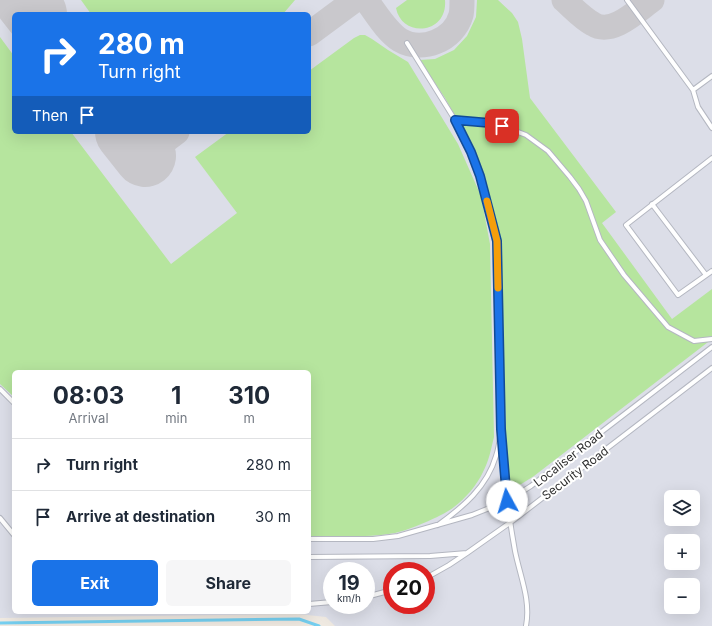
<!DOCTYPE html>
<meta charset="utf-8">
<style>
:root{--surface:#fff;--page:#f6f6f7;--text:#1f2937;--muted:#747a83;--line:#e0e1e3;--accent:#1a73e8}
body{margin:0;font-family:Inter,sans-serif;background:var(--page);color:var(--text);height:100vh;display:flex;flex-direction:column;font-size:15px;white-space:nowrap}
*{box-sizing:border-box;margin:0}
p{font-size:13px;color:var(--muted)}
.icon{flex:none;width:22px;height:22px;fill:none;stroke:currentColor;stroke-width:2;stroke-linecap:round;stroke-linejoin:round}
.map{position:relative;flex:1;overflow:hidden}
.drawer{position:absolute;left:12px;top:370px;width:299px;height:244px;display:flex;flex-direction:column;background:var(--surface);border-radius:6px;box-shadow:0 4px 16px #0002}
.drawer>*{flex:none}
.hud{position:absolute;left:12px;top:12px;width:299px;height:122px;border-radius:6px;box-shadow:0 4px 16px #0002;background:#1a73e8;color:#fff;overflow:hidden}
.buttons{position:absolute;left:664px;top:490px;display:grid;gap:8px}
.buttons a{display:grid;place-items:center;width:36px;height:36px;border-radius:6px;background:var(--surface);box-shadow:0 4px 16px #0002;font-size:20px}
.speed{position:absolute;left:323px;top:562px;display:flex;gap:8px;font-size:20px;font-weight:700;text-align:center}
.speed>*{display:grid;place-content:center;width:52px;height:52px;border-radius:50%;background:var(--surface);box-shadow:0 4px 16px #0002;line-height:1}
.speed small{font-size:10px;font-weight:400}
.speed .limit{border:6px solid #d22;background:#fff;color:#111}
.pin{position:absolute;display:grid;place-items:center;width:34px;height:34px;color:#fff;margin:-17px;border-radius:8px;box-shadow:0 2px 6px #0006}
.me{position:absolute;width:44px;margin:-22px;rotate:354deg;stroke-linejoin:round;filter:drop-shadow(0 0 3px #0008)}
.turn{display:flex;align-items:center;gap:14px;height:84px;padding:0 20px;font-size:18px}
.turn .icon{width:52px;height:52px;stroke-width:2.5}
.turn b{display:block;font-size:28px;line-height:34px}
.then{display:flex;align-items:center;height:38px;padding:0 20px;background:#0003;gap:8px;font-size:15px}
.eta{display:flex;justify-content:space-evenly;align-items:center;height:68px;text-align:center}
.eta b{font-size:24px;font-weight:700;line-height:28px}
.button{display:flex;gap:8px;margin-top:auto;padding:8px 20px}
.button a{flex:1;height:46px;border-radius:6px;background:var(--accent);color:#fff;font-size:16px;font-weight:700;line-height:46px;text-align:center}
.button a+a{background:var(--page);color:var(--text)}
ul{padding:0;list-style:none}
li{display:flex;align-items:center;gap:12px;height:52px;padding:0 20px;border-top:1px solid var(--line)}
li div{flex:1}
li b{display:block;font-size:15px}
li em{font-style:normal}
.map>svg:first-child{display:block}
.airport{fill:#dcdee8;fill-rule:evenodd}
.green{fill:#b6e59e}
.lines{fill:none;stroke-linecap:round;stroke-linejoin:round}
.stream{stroke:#75cff0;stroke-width:3}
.taxiway{stroke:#c9c8cc;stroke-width:25}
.runway{stroke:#c9c8cc;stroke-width:62}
.lane-casing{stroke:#b4b7c1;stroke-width:6}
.lane{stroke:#fff;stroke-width:4}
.route-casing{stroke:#114b97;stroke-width:10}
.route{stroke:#1a73e8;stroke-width:7}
.slow{stroke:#f59e0b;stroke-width:7}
.labels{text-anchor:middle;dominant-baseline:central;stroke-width:4;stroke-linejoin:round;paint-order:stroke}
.street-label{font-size:12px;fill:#2e2e2e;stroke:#fff}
</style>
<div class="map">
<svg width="712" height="626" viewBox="0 0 712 626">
<rect width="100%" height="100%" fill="#efe9e1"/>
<path class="airport" d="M0,0H712V626H335L326,617L298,614L0,618ZM14,14H309V132H14ZM14,372H309V612H14ZM671,497H693V519H671ZM671,541H693V563H671ZM332,571H366V605H332ZM392,571H426V605H392ZM671,585H693V607H671Z"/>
<path class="green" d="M81,0H295L283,14H91Z
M407,0H445C448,34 402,39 396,8Z
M477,0H498L512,13L518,22L522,39L530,98L616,212L602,223L672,319L712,289V339L534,476L515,488L508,486L499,243L487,185L477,155L445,98L419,60L435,59L454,50L467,36L476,17Z
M360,35H365L372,39L388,50L408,62L458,144L481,196L490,244L494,437C491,449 489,461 483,472C477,485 465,499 454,507C443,516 409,530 395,533C367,538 337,536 309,536V372H14V397L0,384V37L14,56V132H71L171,264L237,213L195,157L229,132H309V71L354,38Z"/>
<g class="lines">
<path class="stream" d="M0,623L299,619L319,626"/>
<path class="taxiway" d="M366,0C376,13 386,31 400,40C422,53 454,40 461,15C462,11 462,5 462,0
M564,0C573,8 582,18 593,24C612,36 637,11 652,0
M309,34L355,0
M145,156L177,132"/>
<path class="runway" d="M25,0L36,14
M126,132L145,156"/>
<defs>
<path id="lane" d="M627,0L693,90
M407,43L455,120L471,152L480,176L489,208L497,241L501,429C500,438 499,448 496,456C487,487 463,507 438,525
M712,76L693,90L698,107L712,128
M455,120L490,123L502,126L526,135L548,151L570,177L579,189L586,201L600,240L624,275L668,327L694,341L712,339
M712,158L626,225L678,295L712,271
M652,204L706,275
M0,389L14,403
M502,437C504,475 508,513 515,551C520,576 531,600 526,626
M0,518L14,535
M309,539H373L398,536L472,515L507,501L531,486L712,347
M309,557L430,556L467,553L511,522L712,368
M426,578L449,565L467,553
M366,597L392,590
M309,604L332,602"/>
</defs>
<use href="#lane" class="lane-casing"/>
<use href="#lane" class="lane"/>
</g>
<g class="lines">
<defs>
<path id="route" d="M502,126L490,123L455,120L471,152L480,176L497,241L501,429L507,501"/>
</defs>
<use href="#route" class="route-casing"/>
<use href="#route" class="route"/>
<path class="slow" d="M487,201L497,241L498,288"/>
</g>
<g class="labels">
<g class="street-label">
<text transform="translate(568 458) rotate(-38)">Localiser Road</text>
<text transform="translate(575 473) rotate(-37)">Security Road</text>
</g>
</g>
</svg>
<div class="buttons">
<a><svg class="icon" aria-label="layers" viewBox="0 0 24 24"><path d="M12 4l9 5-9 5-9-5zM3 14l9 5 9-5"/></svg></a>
<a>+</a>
<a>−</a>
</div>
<div class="speed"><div>19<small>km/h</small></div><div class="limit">20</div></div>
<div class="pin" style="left:502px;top:126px;background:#d93025"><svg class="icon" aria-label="arrive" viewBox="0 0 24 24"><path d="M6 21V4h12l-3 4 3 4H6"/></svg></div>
<svg class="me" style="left:507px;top:501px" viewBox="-20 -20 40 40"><circle r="19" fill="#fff"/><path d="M0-13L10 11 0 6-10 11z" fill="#1a73e8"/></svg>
<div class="hud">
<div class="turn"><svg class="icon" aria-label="right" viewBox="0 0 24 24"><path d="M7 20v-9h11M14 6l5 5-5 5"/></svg><div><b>280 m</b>Turn right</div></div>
<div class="then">Then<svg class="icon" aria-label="arrive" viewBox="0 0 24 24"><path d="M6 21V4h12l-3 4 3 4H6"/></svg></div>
</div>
<section class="drawer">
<div class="eta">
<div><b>08:03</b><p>Arrival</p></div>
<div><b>1</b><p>min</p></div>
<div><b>310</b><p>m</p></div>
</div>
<ul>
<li><svg class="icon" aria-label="right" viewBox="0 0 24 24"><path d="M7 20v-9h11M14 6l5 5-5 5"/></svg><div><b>Turn right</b></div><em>280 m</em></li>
<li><svg class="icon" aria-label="arrive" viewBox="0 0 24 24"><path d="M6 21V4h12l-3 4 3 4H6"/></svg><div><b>Arrive at destination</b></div><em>30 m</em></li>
</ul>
<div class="button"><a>Exit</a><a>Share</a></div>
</section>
</div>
